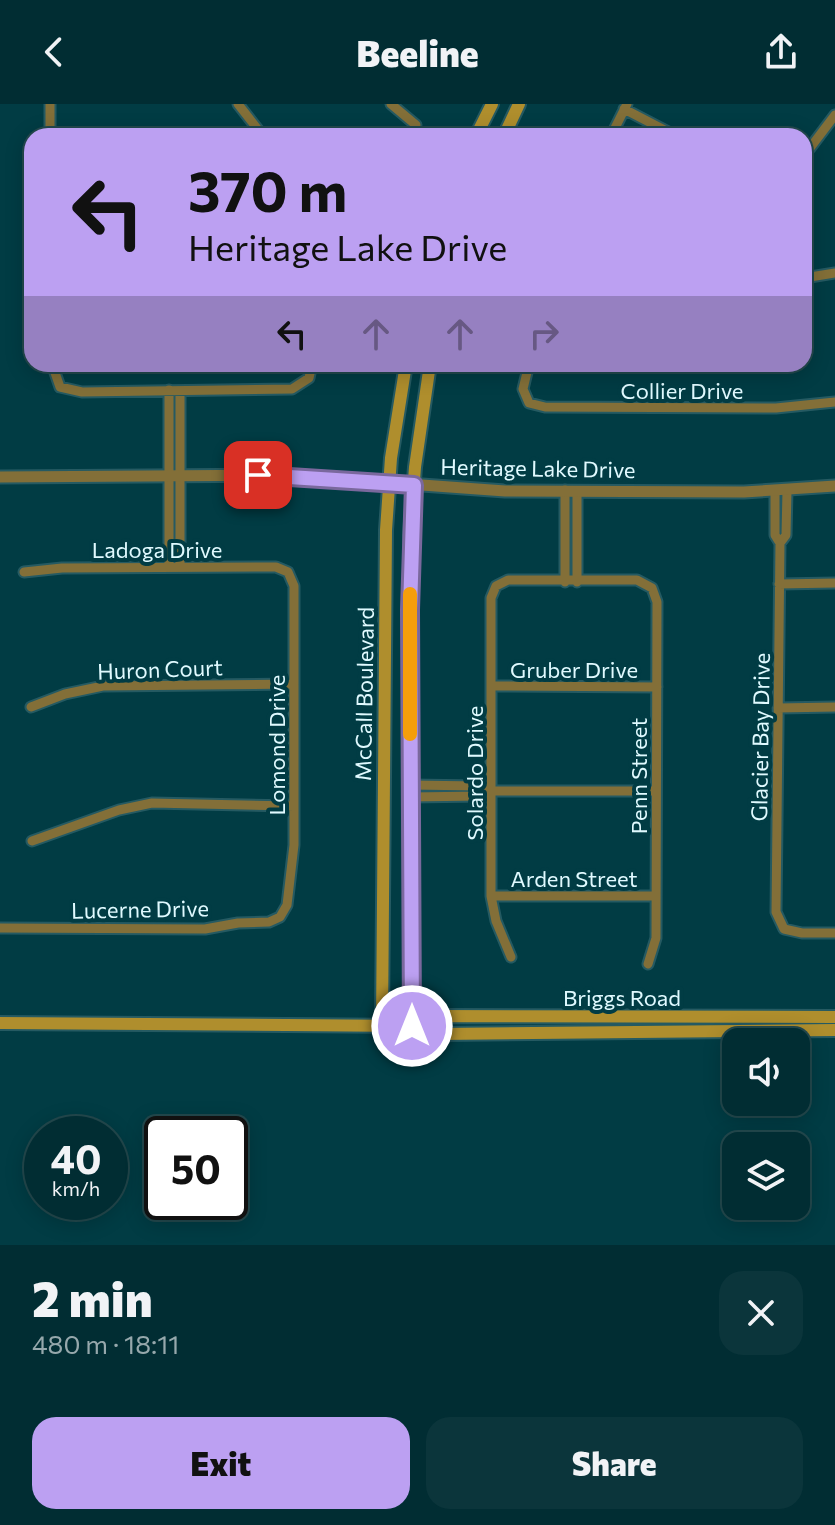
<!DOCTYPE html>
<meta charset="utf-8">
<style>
:root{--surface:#012d33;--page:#0b353b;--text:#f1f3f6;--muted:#96a8ac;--line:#23494e;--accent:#bca0f2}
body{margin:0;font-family:Commissioner,sans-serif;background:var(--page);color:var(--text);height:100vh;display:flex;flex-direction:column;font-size:30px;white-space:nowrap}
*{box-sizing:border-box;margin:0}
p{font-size:26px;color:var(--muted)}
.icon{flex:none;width:44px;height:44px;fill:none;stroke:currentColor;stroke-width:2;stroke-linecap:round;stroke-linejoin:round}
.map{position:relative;height:1141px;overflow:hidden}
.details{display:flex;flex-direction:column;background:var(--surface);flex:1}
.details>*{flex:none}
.guide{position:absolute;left:24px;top:24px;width:788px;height:244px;border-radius:24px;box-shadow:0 4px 20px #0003,0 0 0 2px var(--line);background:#bca0f2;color:#111;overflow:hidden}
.fabs{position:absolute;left:722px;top:924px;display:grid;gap:16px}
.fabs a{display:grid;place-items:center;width:88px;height:88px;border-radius:16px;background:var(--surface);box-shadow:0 4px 20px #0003,0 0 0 2px var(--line);font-size:40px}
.speed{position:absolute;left:24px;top:1012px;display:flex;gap:16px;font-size:40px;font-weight:700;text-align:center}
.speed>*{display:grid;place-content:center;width:104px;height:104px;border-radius:50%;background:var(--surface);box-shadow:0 4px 20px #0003,0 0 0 2px var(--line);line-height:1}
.speed small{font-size:20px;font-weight:400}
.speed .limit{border:4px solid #111;border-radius:12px;background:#fff;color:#111}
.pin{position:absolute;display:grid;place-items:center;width:68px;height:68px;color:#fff;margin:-34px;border-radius:16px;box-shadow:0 4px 12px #0006}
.me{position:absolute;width:88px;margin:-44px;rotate:0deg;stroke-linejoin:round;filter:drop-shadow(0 0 6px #0008)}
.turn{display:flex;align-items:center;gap:28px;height:168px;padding:0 32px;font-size:36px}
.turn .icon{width:104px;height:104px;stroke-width:2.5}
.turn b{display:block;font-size:56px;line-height:68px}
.lanes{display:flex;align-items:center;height:76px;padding:0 32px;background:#0003;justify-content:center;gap:40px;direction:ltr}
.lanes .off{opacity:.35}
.round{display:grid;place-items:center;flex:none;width:84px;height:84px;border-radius:24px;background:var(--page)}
.head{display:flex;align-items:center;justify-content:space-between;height:136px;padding:0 32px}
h1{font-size:48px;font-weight:800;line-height:60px}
.button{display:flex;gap:16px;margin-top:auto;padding:16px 32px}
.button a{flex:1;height:92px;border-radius:24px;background:var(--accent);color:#111;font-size:32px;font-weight:800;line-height:92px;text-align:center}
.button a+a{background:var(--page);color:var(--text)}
header{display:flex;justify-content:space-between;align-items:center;height:104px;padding:0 32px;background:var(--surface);font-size:36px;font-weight:800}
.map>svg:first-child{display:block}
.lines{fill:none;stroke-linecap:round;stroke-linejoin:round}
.minor-casing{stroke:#255a62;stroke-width:13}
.tertiary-casing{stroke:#255a62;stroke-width:15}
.secondary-casing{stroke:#255a62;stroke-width:16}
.minor{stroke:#836f38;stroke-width:9}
.tertiary{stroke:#836f38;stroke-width:11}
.secondary{stroke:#af8e2d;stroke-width:12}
.route-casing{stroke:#7a689d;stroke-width:20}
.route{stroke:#bca0f2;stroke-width:14}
.slow{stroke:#f59e0b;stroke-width:14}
.labels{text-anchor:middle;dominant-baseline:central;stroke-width:8;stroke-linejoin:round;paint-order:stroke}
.street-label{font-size:22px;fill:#e0faff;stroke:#013c44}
</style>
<header><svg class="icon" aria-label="back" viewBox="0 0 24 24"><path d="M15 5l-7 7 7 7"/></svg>Beeline<svg class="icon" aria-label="share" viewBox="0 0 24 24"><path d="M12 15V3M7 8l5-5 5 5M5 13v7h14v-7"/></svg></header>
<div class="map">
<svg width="835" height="1141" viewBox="0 0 835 1141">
<rect width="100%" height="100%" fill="#013c44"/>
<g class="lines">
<defs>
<path id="minor" d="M50,0V32
M238,0L263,32
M391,0L416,21
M624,5L676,32
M611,32L627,0
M810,44L835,11
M804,174L835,169
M52,260L60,283L82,288L292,285L309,274L312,260
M529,260L523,285L529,299L545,303L776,304L835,298
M180,287V463
M565,386V478
M577,387V478
M775,387V431L780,439L776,808L784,825L802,829H835
M780,439L786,431L787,386
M169,463V286
M779,480L835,479
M492,582L657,583
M31,603L65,590L103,582L294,580
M778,604L835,603
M411,681L479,682L493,687
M411,693L480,692L493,687H656
M32,737L119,706L152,699L294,702
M491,792H656
M0,824L205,825L238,819L269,818L280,813L287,801L294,741V482L288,468L276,463L62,464L24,468
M511,853L496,817L491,792V494L496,482L508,476H637L652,484L657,498L656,834L648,860"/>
<path id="tertiary" d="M0,373L284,371L505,387L744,388L835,382"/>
<path id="secondary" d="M476,32L492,0
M504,32L519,0
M0,919L412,922L439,930L835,926
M382,922L386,426L391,354L406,260
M412,922L410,431L415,363L430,260
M412,922L434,912L835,913"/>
</defs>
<use href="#minor" class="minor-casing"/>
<use href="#tertiary" class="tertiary-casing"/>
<use href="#secondary" class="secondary-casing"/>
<use href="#minor" class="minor"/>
<use href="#tertiary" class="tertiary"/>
<use href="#secondary" class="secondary"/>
</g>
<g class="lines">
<defs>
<path id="route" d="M258,371L414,381L410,506L412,922"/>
</defs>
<use href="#route" class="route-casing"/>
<use href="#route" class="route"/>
<path class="slow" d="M410,490V630"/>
</g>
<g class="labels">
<g class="street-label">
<text x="682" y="286">Collier Drive</text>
<text transform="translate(538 364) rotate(1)">Heritage Lake Drive</text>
<text x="157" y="445">Ladoga Drive</text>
<text transform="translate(160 565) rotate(-2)">Huron Court</text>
<text x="574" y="565">Gruber Drive</text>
<text transform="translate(364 590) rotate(-89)">McCall Boulevard</text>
<text transform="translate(760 633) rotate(-89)">Glacier Bay Drive</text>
<text transform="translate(276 641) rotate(-90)">Lomond Drive</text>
<text transform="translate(474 669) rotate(-90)">Solardo Drive</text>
<text transform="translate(638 672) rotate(-90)">Penn Street</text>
<text x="574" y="774">Arden Street</text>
<text transform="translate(140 805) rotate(-1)">Lucerne Drive</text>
<text x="622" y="893">Briggs Road</text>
</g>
</g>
</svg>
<div class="fabs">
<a><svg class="icon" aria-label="sound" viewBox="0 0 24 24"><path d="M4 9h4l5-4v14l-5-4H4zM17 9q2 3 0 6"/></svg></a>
<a><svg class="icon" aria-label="layers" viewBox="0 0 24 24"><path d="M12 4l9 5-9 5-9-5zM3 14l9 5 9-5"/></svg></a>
</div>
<div class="speed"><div>40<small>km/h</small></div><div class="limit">50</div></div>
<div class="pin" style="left:258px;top:371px;background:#d93025"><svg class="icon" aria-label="arrive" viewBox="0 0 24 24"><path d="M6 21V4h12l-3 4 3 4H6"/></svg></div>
<svg class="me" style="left:412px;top:922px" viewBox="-20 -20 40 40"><circle r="17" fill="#bca0f2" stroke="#fff" stroke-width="3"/><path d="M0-11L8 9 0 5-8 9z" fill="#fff"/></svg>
<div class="guide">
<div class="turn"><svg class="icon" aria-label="left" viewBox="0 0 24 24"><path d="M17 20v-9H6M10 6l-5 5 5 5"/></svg><div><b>370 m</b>Heritage Lake Drive</div></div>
<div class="lanes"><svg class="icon" aria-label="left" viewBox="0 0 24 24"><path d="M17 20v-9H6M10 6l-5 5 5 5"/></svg><svg class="icon off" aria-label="ahead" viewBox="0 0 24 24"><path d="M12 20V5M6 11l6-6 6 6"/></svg><svg class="icon off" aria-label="ahead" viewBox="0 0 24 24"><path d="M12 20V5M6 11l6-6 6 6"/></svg><svg class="icon off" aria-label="right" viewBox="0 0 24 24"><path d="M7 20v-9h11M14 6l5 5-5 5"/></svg></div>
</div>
</div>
<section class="details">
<div class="head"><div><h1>2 min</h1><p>480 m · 18:11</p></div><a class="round"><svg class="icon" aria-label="close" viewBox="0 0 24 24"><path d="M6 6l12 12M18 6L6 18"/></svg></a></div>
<div class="button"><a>Exit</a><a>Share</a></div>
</section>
